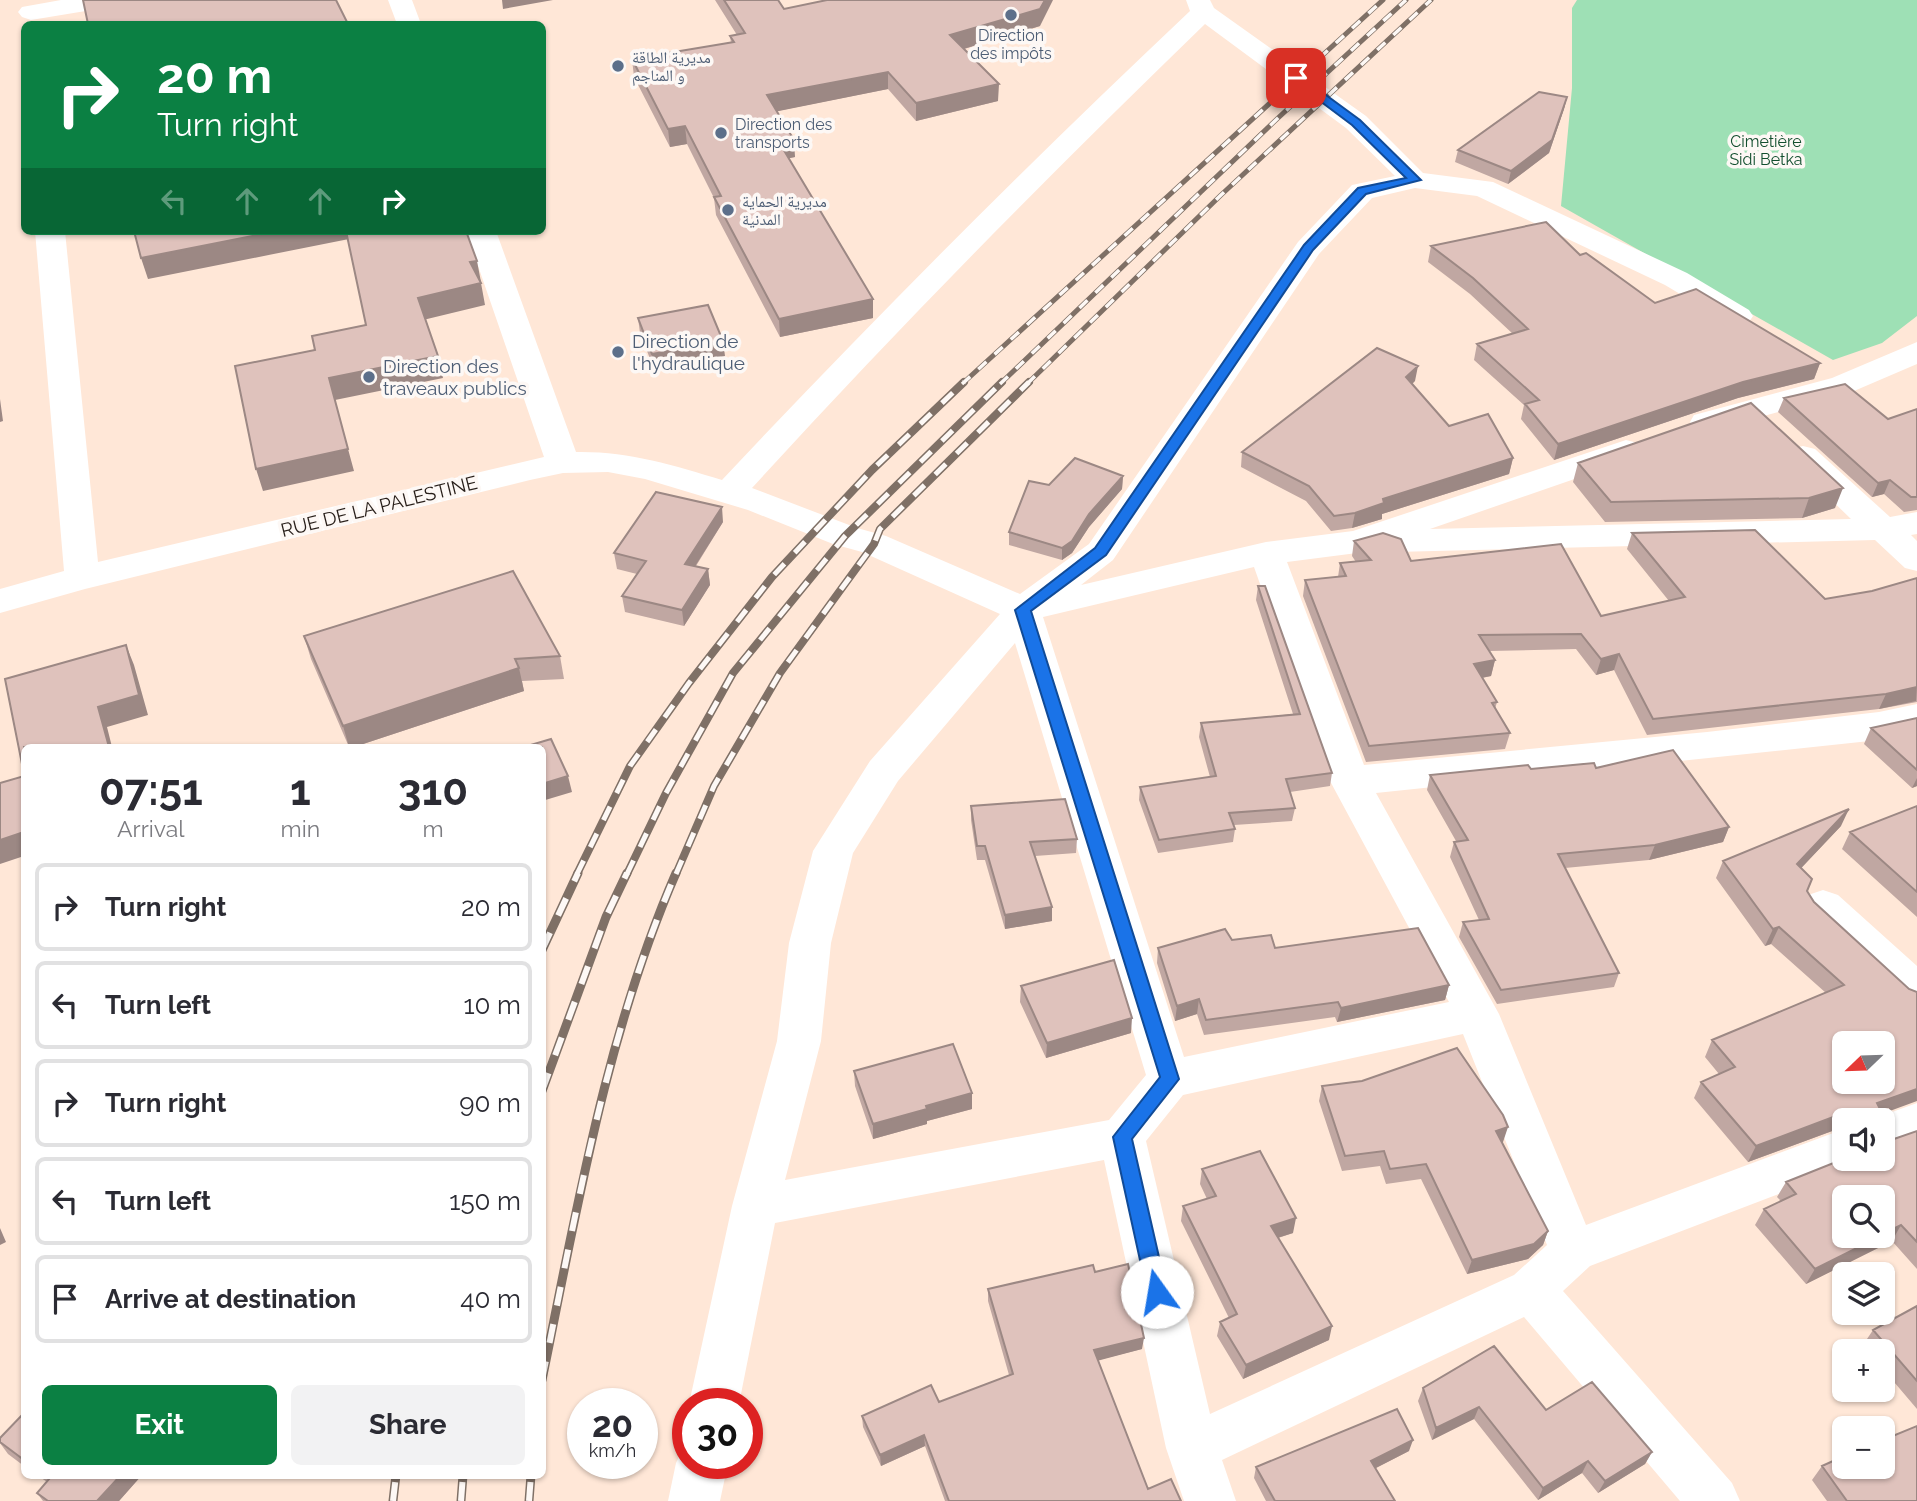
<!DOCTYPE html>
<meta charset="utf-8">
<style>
:root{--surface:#fff;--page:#f2f2f3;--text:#2b2b33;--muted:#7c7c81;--line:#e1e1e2;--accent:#0b8043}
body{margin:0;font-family:Raleway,"Noto Naskh Arabic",sans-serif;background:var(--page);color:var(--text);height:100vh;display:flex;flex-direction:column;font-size:26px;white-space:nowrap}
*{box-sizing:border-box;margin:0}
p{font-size:23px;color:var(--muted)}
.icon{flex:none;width:38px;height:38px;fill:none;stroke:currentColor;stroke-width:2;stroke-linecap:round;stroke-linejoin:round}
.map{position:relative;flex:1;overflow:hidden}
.side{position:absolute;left:21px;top:744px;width:525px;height:735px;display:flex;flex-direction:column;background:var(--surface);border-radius:10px;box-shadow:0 2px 5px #0004}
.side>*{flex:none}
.guide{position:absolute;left:21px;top:21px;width:525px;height:214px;border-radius:10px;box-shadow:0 2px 5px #0004;background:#0b8043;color:#fff;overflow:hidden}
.needle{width:46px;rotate:247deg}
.fabs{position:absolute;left:1832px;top:1031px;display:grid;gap:14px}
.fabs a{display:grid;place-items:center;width:63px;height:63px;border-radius:10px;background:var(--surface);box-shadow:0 2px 5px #0004;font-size:35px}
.speed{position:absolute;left:567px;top:1388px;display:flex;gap:14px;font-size:35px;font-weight:700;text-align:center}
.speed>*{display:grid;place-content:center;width:91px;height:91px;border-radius:50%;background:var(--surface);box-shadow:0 2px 5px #0004;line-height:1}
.speed small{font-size:18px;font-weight:400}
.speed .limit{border:10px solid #d22;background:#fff;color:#111}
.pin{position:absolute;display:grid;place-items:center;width:60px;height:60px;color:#fff;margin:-30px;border-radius:14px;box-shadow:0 4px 10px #0006}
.me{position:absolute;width:77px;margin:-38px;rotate:347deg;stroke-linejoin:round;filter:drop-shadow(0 0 5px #0008)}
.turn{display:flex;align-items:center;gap:24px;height:147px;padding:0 21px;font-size:32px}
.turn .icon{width:91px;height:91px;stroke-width:2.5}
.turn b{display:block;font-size:49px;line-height:60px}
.lanes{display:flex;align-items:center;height:66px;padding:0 21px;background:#0003;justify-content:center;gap:35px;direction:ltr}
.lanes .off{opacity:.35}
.eta{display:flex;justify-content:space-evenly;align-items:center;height:119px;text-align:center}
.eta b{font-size:42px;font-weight:700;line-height:49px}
.primary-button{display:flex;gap:14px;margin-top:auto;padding:14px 21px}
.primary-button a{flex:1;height:80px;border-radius:10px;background:var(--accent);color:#fff;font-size:28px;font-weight:700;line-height:80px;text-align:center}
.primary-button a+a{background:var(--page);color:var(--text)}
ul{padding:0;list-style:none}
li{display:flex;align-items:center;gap:21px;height:88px;margin:0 14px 10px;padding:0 7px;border:4px solid var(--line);border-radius:10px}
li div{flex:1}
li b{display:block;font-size:26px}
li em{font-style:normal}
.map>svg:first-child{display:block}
.green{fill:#9ee0b5}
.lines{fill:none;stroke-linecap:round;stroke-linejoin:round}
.minor{fill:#fff;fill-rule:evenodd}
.rail-far2-casing{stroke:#7f7066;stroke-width:5}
.rail-far1-casing{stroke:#7f7066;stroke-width:8}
.rail-casing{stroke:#7f7066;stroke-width:9}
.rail-far2{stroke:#fdf8f5;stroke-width:3.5;stroke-dasharray:11;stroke-linecap:butt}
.rail-far1{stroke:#fdf8f5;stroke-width:5;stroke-dasharray:15;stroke-linecap:butt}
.rail{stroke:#fdf8f5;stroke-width:6;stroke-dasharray:19;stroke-linecap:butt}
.wall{fill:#c0a7a2}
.shaded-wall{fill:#9c8884}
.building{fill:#dfc2bc;stroke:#9c8884;stroke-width:2;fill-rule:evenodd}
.route{fill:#1a73e8;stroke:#114b97;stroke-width:2}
.service-dot{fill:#5c6f8a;stroke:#fdf8f5;stroke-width:2.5}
.labels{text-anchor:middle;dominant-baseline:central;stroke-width:7;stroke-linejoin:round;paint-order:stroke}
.far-service-label{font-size:16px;fill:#4e5e75;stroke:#fdf8f5;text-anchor:start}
.far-park-label{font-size:16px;fill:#134f2f;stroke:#fdf8f5}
.service-label{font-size:19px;fill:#4e5e75;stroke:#fdf8f5;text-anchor:start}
.street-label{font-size:19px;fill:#271e19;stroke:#fdf8f5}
</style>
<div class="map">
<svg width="1917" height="1501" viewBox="0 0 1917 1501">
<rect width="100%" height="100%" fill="#ffe7d7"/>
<path class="green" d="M1577,0H1917V316L1882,343L1833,360L1561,206L1572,88V8Z"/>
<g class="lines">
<path class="minor" d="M61,0H122L119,5L110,7L31,20L22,17L18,12L22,7Z
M388,0H412L421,24H397Z
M1186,0H1210L1214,8L1366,116L1423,173L1493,182L1687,273L1749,310L1753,316L1749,322L1738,325L1727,322L1665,285L1477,196L1415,188L1372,198L1319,254L1113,560L1081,585L1266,542L1353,531L1626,440L1638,443L1643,450L1638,457L1430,529L1851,519L1786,456L1791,449L1803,446L1815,449L1890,517L1917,512V534L1911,535L1917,541V571L1905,568L1875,540L1394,552L1380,546L1357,553L1287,562L1364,765L1707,732L1879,712L1917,704V730L1879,740L1376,793L1499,1014L1586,1225L1844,1129V1158H1862L1860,1163L1590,1266L1563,1291L1732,1483L1740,1501H1680L1524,1317L1222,1460L1236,1501H1184L1166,1448L1104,1160L775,1223L739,1404H689L732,1206L777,1041L789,943L813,851L870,761L1000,614L862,552L833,544L748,510L645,479L608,472L563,473L530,480L85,589L0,613V589L64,571L35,231H65L98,562L544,457L466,231H496L576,452C627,451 673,465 722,480C874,318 1029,163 1190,11ZM1205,24L1346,128L1395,176L1352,185L1298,242L1089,544L1020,594L886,536L857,528L752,488C898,328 1049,175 1205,24ZM1254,567L1330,781L1449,1002L1184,1057L1043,617ZM1015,643L1146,1075L1109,1120L785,1180L821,1041L831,943L853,853L898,781ZM1463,1034L1547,1245L1514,1275L1210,1414L1146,1141L1183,1095Z
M1917,342V364L1854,391L1706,432L1694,429L1690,422L1694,415L1832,378Z
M1823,890L1838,895L1917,966V1009L1902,1004L1808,917L1802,906L1808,895Z
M1917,1103V1142L1883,1154V1120H1870Z
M688,1444V1463H728L720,1501H668L676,1463L684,1446Z"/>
<defs>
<path id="rail-far2" d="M962,384L1383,0
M1000,384L1278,118L1406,0
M1027,384L1221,195L1431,0"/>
<path id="rail-far1" d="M577,874L630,766L689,683L772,577L872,470L964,382
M627,874L666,793L733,673L845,536L1002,382
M676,874L714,786L780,673L874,544L880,529L1029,382"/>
<path id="rail" d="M542,950L578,873
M542,1091L606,917L627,873
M542,1380C577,1209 606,1034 676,873
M393,1501L396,1475
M461,1501L463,1475
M529,1501L531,1475"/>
</defs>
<use href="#rail-far2" class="rail-far2-casing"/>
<use href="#rail-far1" class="rail-far1-casing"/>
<use href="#rail" class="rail-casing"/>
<use href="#rail-far2" class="rail-far2"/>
<use href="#rail-far1" class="rail-far1"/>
<use href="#rail" class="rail"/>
</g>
<path class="wall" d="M715,0H778L784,9L1040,26L964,49L998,101L916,121L888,89L777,111L795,157L789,158L873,318L780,337L716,215L714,198L687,144L670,147L634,77L632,59L731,43L730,36L737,35Z
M1567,97L1564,109L1549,153L1508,184L1455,162L1458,150Z
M1431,246L1580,255L1655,303L1820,363L1814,379L1738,398L1554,460L1521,419L1524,405L1474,360L1477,344L1513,334L1470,294L1428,262Z
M638,318L725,356L654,369L640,333Z
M1415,381L1412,384L1449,426L1513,458L1509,474L1382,514V519L1352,528L1331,531L1306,501L1241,467L1242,452Z
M1784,398L1888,419L1917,409V510L1904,512L1884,494L1872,497L1778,412Z
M1751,403L1835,508L1802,518L1605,522L1573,482L1578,463Z
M1123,476L1122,489L1089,527L1072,553L1062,560L1009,545V532L1049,485Z
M723,522L696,566L708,569L710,585L684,626L625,612L622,596L637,574L617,569L614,553Z
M1632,533L1825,599L1872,591L1917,578V702L1879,709L1647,735L1614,670L1596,675L1576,649L1489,651L1495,660L1491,676L1482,678L1497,702L1495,709L1510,733L1505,749L1366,762L1303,596L1305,580L1338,577L1340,563L1356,562L1352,556L1354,541L1411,561L1601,616L1669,601L1627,549Z
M1258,586L1332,773L1330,786L1290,792L1295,808L1292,821L1234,825L1235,829L1233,842L1158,853L1139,800L1140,787L1210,777L1199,737L1201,723L1293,714L1256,600Z
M304,636L560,656L564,679L522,681L524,691L354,747H349L311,659Z
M1917,718V786L1912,788L1864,744L1871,728Z
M1596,768L1729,827L1723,842L1649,860L1565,868L1619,973L1614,987L1497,1004L1459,937L1463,922L1479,920L1450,857L1454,842L1456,841L1427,790L1430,775L1531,769Z
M971,806L1077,839L1076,853L1035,856L1052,921L1005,929L985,860H977L971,820Z
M1917,806V917L1842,849L1850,832Z
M1841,826L1801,868L1807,891L1814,902L1890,1111L1891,1140L1917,1131V1269L1892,1241L1806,1284L1755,1225L1764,1209L1781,1201L1777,1197L1786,1182L1883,1158V1120H1844V1128L1843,1127L1748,1162L1694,1098L1701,1082L1719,1074L1705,1057L1712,1040L1826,993L1771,944L1765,946L1716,878L1723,861Z
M1232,940L1275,948L1449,985L1445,1000L1337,1022L1335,1017L1204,1035L1197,1014L1175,1021L1157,963L1158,948Z
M1021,986L1131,1033L1046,1058L1020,1002Z
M854,1071L972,1109L927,1121V1124L873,1139L855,1086Z
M1322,1086L1503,1142H1502L1548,1231L1543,1245L1528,1259L1467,1274L1421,1179L1386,1184L1380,1166L1342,1171L1319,1101Z
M1202,1169L1293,1233L1278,1238L1329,1340L1243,1379L1217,1336L1220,1322L1229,1318L1181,1221L1183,1206L1207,1199L1200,1184Z
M1095,1272L1142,1349L1098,1360L1148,1489L1181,1501H945L925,1446L881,1466L863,1427L862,1416L939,1402L1009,1375L988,1301V1289Z
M1917,1306V1409L1883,1369V1351H1868L1863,1345L1873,1330Z
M1423,1388L1546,1410L1652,1452L1645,1464L1598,1493L1582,1473L1538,1500L1474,1419L1432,1440L1418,1401Z
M24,1413V1466L8,1454L0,1443V1438Z
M1409,1451L1376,1468L1395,1501H1266L1254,1478L1256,1467Z
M1822,1466L1917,1501H1827L1812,1480Z
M37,1475H142L119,1501H43L37,1493L47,1482Z"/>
<path class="shaded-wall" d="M502,0H553L503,9Z
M1045,0H1053L1040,26L950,53V35Z
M888,72V89L769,113L767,95Z
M999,84L998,101L916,121V103Z
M1567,97L1564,109L1549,153L1508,184L1511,171Z
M685,126L687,144L670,147L668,129Z
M794,140L795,157L780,160L779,142Z
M277,231H347L349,239L148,279L141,258Z
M477,261L481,282L474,284L470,262Z
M481,283L485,305L423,320L418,298Z
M873,299V318L780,337L779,319Z
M723,341L725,356L654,369L652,354Z
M438,356L443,378L335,400L329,378Z
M1820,363L1814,379L1738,398L1554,460L1558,444L1743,382Z
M1418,366L1415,381L1403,392L1406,377Z
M0,399L3,421L0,422Z
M348,449L354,471L263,491L256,469Z
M1513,458L1509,474L1382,514V519L1352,528L1355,513L1383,499Z
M1123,476L1122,489L1089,527L1072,553L1062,560V548L1089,514Z
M1890,480L1884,494L1872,497L1878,483Z
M1843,488L1835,508L1802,518L1809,498Z
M722,507L723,522L687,579L685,564Z
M708,569L710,585L684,626L682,610Z
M126,645L134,665L148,715L107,727L112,747H109L98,707Z
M1619,654L1614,670L1596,675L1601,659Z
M1495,660L1491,676L1470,680L1474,664Z
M519,668L524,691L354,747H349L343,726Z
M1917,687L1916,701L1879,709L1886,694Z
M568,776L572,792L542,801V784Z
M1917,778V786L1912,788Z
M1849,809L1841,826L1789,881L1797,864Z
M1729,827L1723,842L1649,860L1655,845Z
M24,832V856L0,864V840Z
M1052,907V921L1005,929V915Z
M1779,927L1771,944L1765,946L1773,929Z
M1449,985L1445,1000L1337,1022L1341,1008Z
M1199,999L1197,1014L1175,1021L1177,1006Z
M1132,1018L1131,1033L1046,1058L1047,1043Z
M1917,1089V1101L1868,1119L1877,1103Z
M972,1093V1109L927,1121V1124L873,1139V1124L926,1106Z
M1852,1110L1847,1120H1844L1843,1127L1748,1162L1756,1146Z
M1508,1127L1503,1142L1491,1146L1496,1131Z
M1296,1218L1293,1233L1268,1241L1271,1226Z
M1901,1225L1892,1241L1806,1284L1815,1269L1881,1236H1883V1234Z
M0,1228L6,1242L0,1245Z
M1548,1231L1543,1245L1528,1259L1467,1274L1472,1260Z
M1332,1326L1329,1340L1243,1379L1246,1365Z
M1144,1338L1142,1349L1093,1362L1094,1350Z
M1479,1407L1474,1419L1432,1440L1436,1428Z
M924,1435L925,1446L881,1466L880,1455Z
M1413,1440L1409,1451L1368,1472L1371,1461Z
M1652,1452L1645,1464L1598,1493L1605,1481Z
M1588,1461L1582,1473L1538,1500L1543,1488Z
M121,1475H142L119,1501H97Z"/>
<path class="building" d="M83,0H336L348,24H88Z
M724,0H778L784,9L827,0H1045L1040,9L950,35L999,84L916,103L888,72L767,95L794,140L779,142L873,299L779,319L714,197L721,196L685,126L668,129L632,59L734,42L730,36L745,33Z
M1539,92L1567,97L1552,140L1511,171L1458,150Z
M1546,222L1580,255L1586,253L1655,303L1696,289L1820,363L1743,382L1558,444L1525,404L1539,400L1477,344L1528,329L1473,278L1431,246Z
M134,231H277L141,258Z
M346,231H466L477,261L470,262L481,283L418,298L438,356L329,378L348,449L256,469L235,366L315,350L312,336L366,325Z
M708,305L723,341L652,354L638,318Z
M1377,348L1418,366L1406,377L1449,426L1488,414L1513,458L1383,499L1384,503L1355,513L1334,516L1309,486L1242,452Z
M1845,384L1888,419L1917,409V497H1911L1890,480L1878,483L1784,398Z
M1751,403L1843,488L1809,498L1611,502L1578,463Z
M1075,458L1123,476L1089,514L1072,541L1062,548L1009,532L1029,481L1049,485Z
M656,492L722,507L685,564L708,569L682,610L622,596L646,561L614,553Z
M1755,530L1825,599L1872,591L1917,578V687L1886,694L1653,719L1619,654L1601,659L1581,634L1479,635L1495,660L1474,664L1497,702L1492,703L1510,733L1369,746L1305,580L1346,576L1340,563L1371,560L1354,541L1383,533L1401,539L1411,561L1561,544L1601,616L1685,597L1632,533Z
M513,571L560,656L515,659L519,668L343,726L304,636Z
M1258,586H1265L1332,773L1286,779L1295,808L1229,813L1235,829L1159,840L1140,787L1216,776L1201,723L1300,714Z
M126,645L139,695L98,707L109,747H24V774L5,679Z
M1917,718V770L1871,728Z
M551,739L568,776L542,784V747H524Z
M1673,750L1729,827L1655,845L1558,854L1619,973L1501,990L1463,922L1489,919L1454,842L1468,840L1430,775L1528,765L1531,769L1594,763L1596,768Z
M24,776V832L0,840V783Z
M1065,799L1077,839L1030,842L1052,907L1005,915L985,846H977L971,806Z
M1917,806V892L1850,832Z
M1849,809L1797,864L1812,879L1807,891L1814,902L1909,989L1917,992V1089L1877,1103L1879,1107H1890L1891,1140L1917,1131V1242L1901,1225L1883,1234V1197H1844V1236H1881L1815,1269L1764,1209L1796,1194L1786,1182L1846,1158H1883V1120H1856V1113L1852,1110L1756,1146L1701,1082L1735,1067L1712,1040L1844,985L1779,927L1773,929L1723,861ZM1844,1043H1883V1082H1844Z
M1418,928L1449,985L1341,1008L1338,1002L1206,1020L1199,999L1177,1006L1158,948L1225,929L1232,940L1271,935L1275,948Z
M1114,960L1132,1018L1047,1043L1021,986Z
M953,1044L972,1093L926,1106L927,1109L873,1124L854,1071Z
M1457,1048L1503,1115L1508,1127L1496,1131L1548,1231L1534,1244L1472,1260L1426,1164L1390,1169L1384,1151L1345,1156L1322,1086L1362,1081Z
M1260,1151L1296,1218L1271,1226L1332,1326L1246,1365L1220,1322L1237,1314L1183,1206L1216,1196L1202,1169Z
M1128,1264L1144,1338L1094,1350L1148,1489L1171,1479L1181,1501H949L924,1435L880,1455L862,1416L931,1385L939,1402L1013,1374L988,1289L1093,1265L1095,1272Z
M1917,1306V1381L1873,1330Z
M1494,1346L1546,1410L1592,1382L1652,1452L1605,1481L1588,1461L1543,1488L1479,1407L1436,1428L1423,1388Z
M1397,1409L1413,1440L1371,1461L1395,1501H1275L1256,1467Z
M24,1413V1460L0,1442V1438Z
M1917,1426V1501H1847L1822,1466L1844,1456V1466H1883V1440Z
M46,1475H121L97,1501H48L37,1493L50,1478Z"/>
<path class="route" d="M1292,76H1300L1360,120L1421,180L1366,194L1313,250L1106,555L1031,611L1179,1079L1132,1139L1167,1292L1164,1299L1157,1301L1150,1299L1147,1292L1113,1137L1160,1077L1015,610L1095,548L1304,245L1358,188L1406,178L1352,125L1292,80Z"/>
<g class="service-dot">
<circle cx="1011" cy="15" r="7"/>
<circle cx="618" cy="66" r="7"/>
<circle cx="721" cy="133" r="7"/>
<circle cx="728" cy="210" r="7"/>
<circle cx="618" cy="352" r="7"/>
<circle cx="369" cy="377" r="7"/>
</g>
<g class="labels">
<g class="far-service-label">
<text x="1011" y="35" text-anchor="middle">Direction<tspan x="1011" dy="18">des impôts</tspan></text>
<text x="632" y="57">مديرية الطاقة<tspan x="632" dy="18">و المناجم</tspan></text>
<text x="735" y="124">Direction des<tspan x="735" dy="18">transports</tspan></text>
<text x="742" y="201">مديرية الحماية<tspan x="742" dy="18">المدنية</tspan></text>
</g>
<g class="far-park-label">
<text x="1766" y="141">Cimetière<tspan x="1766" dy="18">Sidi Betka</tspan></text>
</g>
<g class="service-label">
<text x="632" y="341">Direction de<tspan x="632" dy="22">l'hydraulique</tspan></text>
<text x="383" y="366">Direction des<tspan x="383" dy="22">traveaux publics</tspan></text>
</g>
<g class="street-label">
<text transform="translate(379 506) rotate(-14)">RUE DE LA PALESTINE</text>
</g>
</g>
</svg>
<div class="fabs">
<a><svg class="needle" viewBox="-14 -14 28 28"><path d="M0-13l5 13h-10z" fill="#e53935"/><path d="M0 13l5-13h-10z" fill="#7c7c81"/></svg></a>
<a><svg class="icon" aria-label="sound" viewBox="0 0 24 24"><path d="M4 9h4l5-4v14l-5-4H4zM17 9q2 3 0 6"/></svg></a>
<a><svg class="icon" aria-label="search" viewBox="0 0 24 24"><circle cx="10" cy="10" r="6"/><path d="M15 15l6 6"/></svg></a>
<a><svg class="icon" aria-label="layers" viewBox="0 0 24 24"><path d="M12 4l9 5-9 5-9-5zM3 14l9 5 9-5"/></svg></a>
<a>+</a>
<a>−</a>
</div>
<div class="speed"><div>20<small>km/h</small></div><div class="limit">30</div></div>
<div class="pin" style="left:1296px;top:78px;background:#d93025"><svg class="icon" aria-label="arrive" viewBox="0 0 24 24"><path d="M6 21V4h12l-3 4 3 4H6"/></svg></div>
<svg class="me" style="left:1157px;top:1292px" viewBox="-20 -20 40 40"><circle r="19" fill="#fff"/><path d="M0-13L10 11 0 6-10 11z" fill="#1a73e8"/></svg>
<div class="guide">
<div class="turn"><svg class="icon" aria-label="right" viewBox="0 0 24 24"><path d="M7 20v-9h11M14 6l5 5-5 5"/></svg><div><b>20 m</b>Turn right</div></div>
<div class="lanes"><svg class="icon off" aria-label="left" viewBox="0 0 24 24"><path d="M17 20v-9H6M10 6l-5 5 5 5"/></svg><svg class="icon off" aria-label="ahead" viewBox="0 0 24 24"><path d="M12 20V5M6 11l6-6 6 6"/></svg><svg class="icon off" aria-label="ahead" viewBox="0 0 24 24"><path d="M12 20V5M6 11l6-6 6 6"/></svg><svg class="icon" aria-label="right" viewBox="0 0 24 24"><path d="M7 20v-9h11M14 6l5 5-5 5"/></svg></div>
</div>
<section class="side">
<div class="eta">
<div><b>07:51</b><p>Arrival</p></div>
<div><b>1</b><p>min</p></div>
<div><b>310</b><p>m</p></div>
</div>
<ul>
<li><svg class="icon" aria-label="right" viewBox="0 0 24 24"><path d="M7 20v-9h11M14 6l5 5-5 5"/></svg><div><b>Turn right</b></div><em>20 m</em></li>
<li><svg class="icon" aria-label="left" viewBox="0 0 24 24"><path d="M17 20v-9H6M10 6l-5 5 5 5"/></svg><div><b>Turn left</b></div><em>10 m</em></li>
<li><svg class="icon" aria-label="right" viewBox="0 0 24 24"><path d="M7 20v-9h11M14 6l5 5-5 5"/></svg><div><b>Turn right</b></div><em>90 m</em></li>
<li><svg class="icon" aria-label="left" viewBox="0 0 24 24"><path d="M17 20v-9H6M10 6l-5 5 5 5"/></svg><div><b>Turn left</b></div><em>150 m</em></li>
<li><svg class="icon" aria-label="arrive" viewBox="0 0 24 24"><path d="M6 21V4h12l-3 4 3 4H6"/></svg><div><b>Arrive at destination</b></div><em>40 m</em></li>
</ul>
<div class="primary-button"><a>Exit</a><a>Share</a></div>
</section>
</div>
